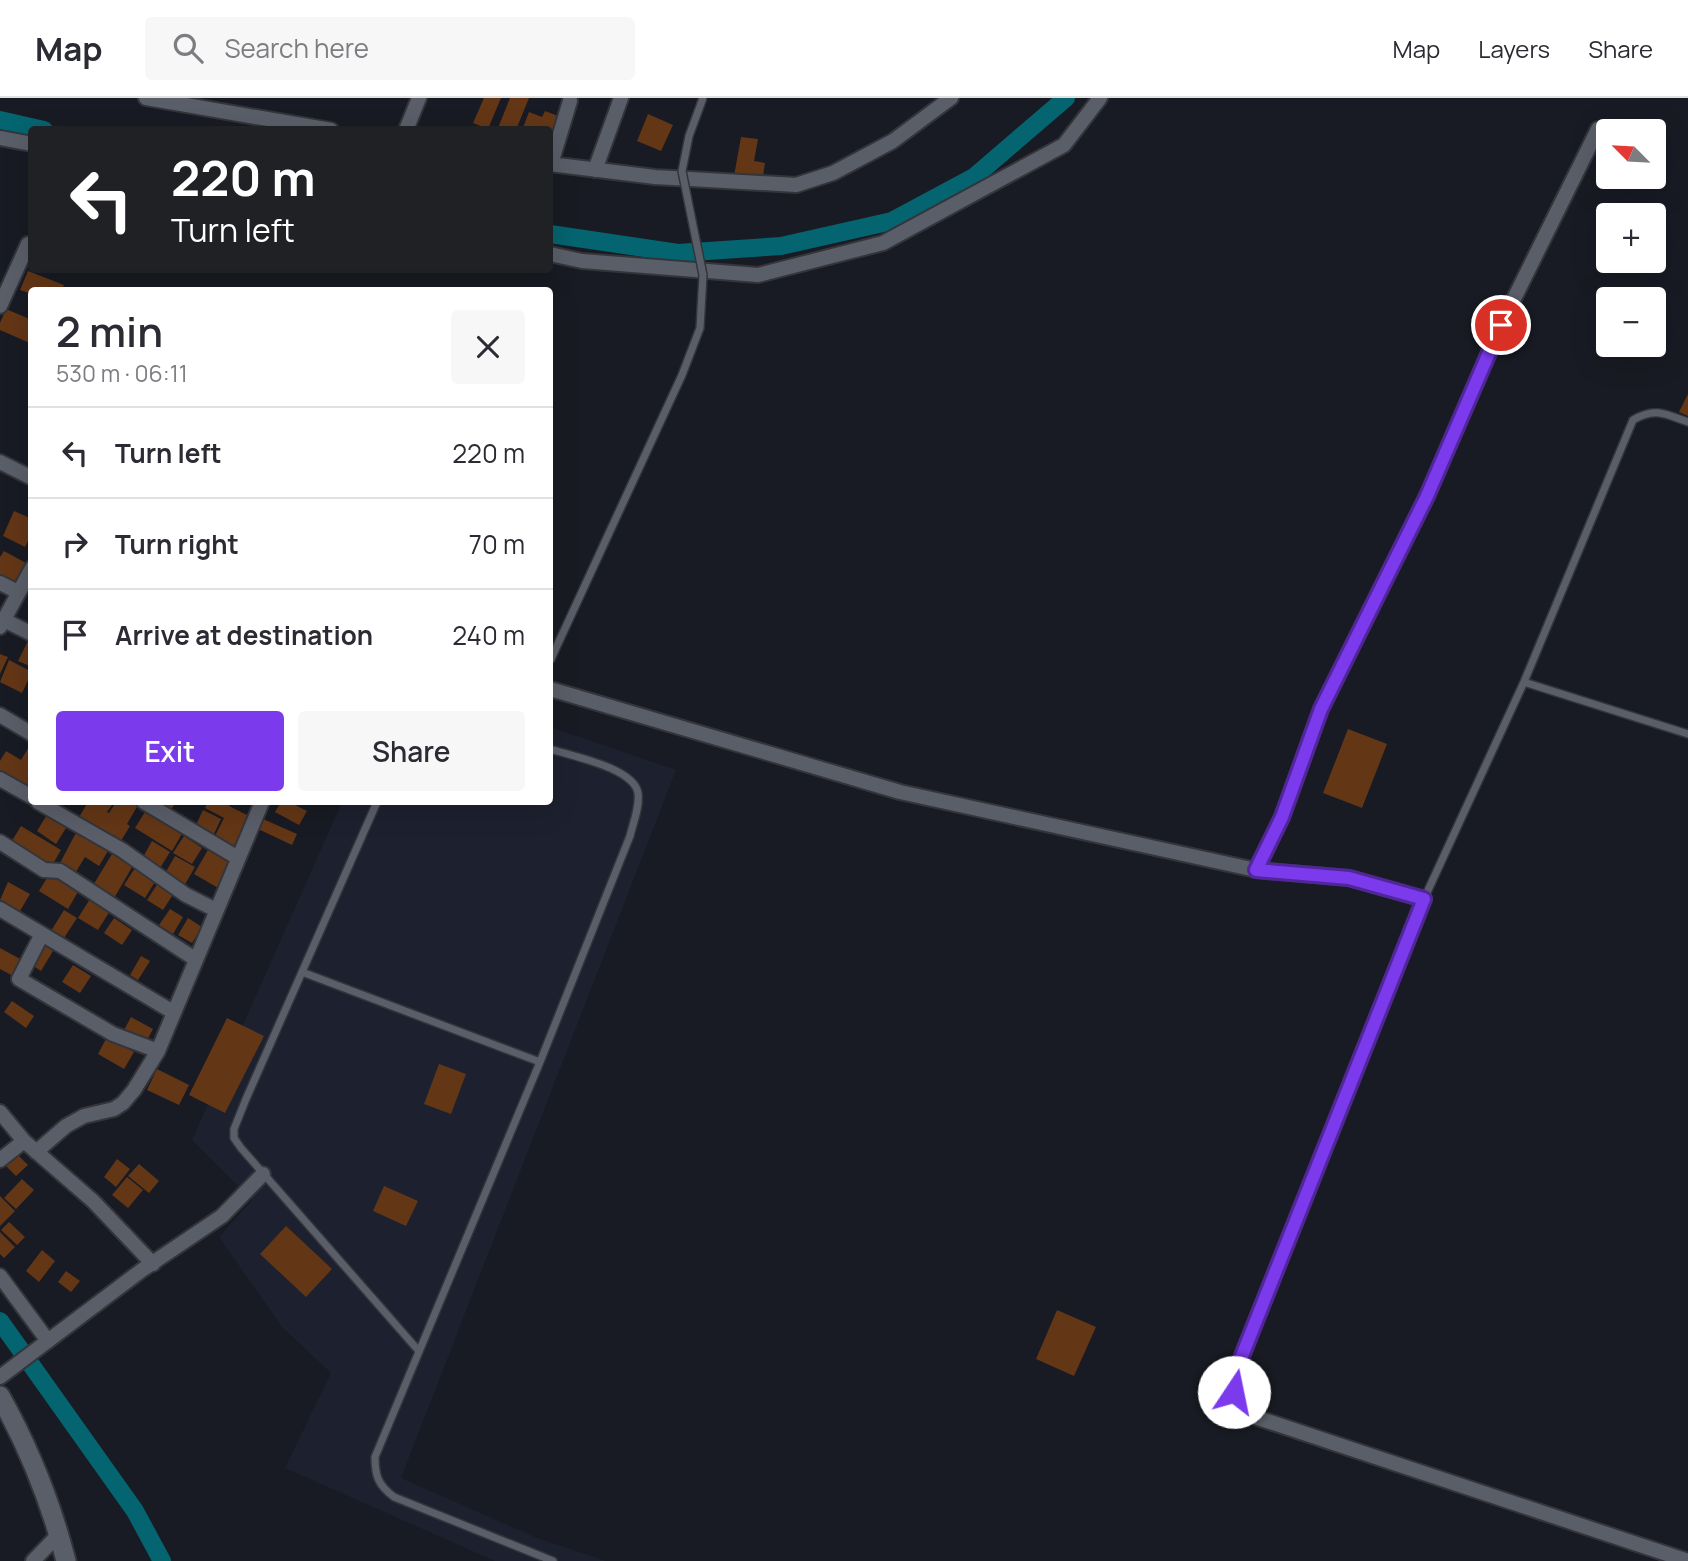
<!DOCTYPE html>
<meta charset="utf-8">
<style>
:root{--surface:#fff;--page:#f7f7f7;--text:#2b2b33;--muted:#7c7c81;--line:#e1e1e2;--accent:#7c3aed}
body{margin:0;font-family:Manrope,sans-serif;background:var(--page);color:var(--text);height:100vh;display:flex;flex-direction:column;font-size:26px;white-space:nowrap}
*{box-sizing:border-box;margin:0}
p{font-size:23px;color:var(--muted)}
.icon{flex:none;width:38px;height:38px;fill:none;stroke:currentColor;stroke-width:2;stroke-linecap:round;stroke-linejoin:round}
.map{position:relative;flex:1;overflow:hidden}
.details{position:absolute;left:28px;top:189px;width:525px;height:518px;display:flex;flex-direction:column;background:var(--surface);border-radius:7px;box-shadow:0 7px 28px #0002}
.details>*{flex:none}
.hud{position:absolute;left:28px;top:28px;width:525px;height:147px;border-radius:7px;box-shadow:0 7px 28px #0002;background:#202124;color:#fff;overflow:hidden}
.needle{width:46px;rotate:294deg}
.controls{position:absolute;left:1596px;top:21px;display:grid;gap:14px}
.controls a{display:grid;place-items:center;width:70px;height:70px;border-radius:7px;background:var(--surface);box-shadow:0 7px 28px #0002;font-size:35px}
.pin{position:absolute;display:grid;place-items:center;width:60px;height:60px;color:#fff;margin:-30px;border:4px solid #fff;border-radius:50%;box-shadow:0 2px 7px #0007}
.me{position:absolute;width:77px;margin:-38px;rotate:11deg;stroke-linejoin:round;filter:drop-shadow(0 0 5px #0008)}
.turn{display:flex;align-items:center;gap:24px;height:147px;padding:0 28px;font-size:32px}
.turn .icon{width:91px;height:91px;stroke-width:2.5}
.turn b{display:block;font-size:49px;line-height:60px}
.round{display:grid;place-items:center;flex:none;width:74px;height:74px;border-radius:7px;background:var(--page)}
.headline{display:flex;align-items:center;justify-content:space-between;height:119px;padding:0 28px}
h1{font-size:42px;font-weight:600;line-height:52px}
.button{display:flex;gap:14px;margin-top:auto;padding:14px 28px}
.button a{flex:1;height:80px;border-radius:7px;background:var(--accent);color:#fff;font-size:28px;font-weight:600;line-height:80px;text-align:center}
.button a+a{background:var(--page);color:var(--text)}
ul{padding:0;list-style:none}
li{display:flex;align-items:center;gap:21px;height:91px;padding:0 28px;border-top:2px solid var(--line)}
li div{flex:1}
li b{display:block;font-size:26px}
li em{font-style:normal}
header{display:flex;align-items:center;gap:42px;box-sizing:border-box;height:98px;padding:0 35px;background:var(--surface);border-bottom:2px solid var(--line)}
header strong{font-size:33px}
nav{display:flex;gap:38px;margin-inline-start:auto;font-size:24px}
.search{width:490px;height:63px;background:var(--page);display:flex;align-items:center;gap:18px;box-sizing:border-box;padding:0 24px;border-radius:7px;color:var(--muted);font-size:26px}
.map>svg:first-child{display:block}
.built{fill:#1d212f}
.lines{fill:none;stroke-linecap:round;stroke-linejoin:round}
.canal{stroke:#04646f;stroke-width:18}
.building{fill:#633616}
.lane-casing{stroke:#33353b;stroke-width:10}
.street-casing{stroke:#33353b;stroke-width:18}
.secondary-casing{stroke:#33353b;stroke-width:23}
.lane{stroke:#5a5e68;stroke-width:7}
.street{stroke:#5a5e68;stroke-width:14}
.secondary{stroke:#5a5e68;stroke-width:19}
.lane-bridge-casing{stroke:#33353b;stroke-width:10;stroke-linecap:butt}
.lane-bridge{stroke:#5a5e68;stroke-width:7}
.route-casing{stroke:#51269a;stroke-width:18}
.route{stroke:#7c3aed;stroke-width:12}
</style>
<header>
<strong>Map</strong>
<div class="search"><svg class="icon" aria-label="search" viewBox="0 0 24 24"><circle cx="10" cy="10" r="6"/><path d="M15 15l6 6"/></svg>Search here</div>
<nav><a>Map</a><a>Layers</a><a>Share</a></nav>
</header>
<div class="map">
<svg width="1688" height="1463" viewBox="0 0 1688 1463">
<rect width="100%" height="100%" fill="#181b23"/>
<path class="built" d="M550,629L676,672L401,1380L537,1440L606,1463H495L285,1370L331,1275L282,1229L219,1139L252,1102L192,1042L342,704H550Z"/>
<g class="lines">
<path class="canal" d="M0,22L44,32
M550,136L678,155L781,148L892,123L974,79L1066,0
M0,1223L135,1413L162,1463"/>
</g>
<path class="building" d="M484,0H501L488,31L473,25Z
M510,0H529L516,32H503L498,30Z
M545,13L561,19L550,49V32H522L529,14L542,19Z
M648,16L673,27L661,53L637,43Z
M741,39L758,41L754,63L765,65L762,84L734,78Z
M28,173L64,187L62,192H32V196L20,192Z
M6,211L32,222V246L0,232V225Z
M1688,296V318L1679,314Z
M14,413L32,421V435L25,449L3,438Z
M4,453L26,465L14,487L0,479V459Z
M28,543L32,545V569L18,563Z
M0,556L8,559L0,576Z
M9,562L32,574L22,595L0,584Z
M1348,631L1387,646L1362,710L1323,695Z
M32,644V686L29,690L0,672V663L6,653L21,662Z
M88,704H114L107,714L109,715L116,704H132L138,707L127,726L130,728L119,746L78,721Z
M155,704H176L171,712Z
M208,704H231L229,708L249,718L233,750L214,740L224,720L205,710Z
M281,704H289L307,713L299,727L275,714Z
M203,712L221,721L213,738L195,729Z
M145,714L183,734L172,753L135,730Z
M48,715L68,727L56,746L37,733Z
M263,721L297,736L292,747L258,731Z
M21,728L61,752L50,771L10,746Z
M79,729L111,748L99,768L85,759L74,777L59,767Z
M184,738L202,750L192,766L173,755Z
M152,743L170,754L160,770L143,759Z
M115,751L135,764L113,802L92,789Z
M208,752L233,767L220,791L194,776Z
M175,758L195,769L184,788L164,777Z
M135,770L156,782L145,800L124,787Z
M50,775L79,792L68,811L39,793Z
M8,784L30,796L20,813L0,802Z
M158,785L174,795L163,812L147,802Z
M90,801L110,813L98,832L78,820Z
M170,811L183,819L173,836L159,827Z
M64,812L77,820L64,840L51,833Z
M114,820L132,832L122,847L104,835Z
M188,820L202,829L192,845L178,837Z
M41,845L53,853L41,873L29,865Z
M0,850L22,862L13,878L0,871Z
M141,858L150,863L138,882L130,877Z
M73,867L91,878L80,895L62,884Z
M12,903L34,918L26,930L4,914Z
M131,919L153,931L145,946L123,934Z
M227,920L264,938L225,1015L189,997Z
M107,939L134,954L124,971L98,956Z
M439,966L466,976L451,1016L424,1006Z
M157,971L189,987L179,1007L147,992Z
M16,1055L28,1067L16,1078L4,1066Z
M117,1061L130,1071L116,1089L104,1079Z
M139,1066L159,1083L149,1095L128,1078Z
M127,1079L143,1092L128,1110L112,1097Z
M22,1081L34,1092L16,1111L4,1100Z
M384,1088L418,1103L406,1128L373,1113Z
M0,1098L15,1113L0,1128Z
M9,1124L25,1139L17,1147L1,1132Z
M286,1128L332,1171L306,1199L260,1156Z
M0,1134L15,1149L4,1160L0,1156Z
M42,1152L55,1163L39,1184L26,1173Z
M66,1173L80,1183L71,1194L58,1184Z
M1057,1212L1096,1229L1074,1278L1036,1261Z"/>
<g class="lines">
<defs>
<path id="lane" d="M1524,584L1688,636
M550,651C572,658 634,670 638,695C640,709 633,725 630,738L540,964L375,1359C375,1378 378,1387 394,1399L553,1463
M377,704L246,1001L234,1031V1040L241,1050L418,1252
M1424,801L1524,584L1633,322C1655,309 1665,316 1688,324
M302,874L540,964"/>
<path id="street" d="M146,0L331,32
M406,32L419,0
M0,40L32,46
M550,66L655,79L796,87L833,75L893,43L951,0
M551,66L570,3
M595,72L621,0
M550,156L582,163L758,177L883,145L1064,47L1100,0
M0,208L28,146
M0,364L32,380
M0,485L18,494
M4,522L32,536
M0,529L32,470
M550,591L900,694L1256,772L1349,780L1424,801L1234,1278C1234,1302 1239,1306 1258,1320L1688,1463
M0,617L32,636
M0,681L32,699
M38,704L122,752L186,797L216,812
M144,704L238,760
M0,744L44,772L60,773L195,861
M1256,772L1282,719L1321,611L1427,398L1501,227L1598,31
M0,811L173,914
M42,836L19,881L113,936L158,953
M0,1014L24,1043L93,1103L153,1166
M36,1054L66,1028L84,1018L114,1011L123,1005L134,992L158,953L262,704
M0,1062L24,1043
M0,1178L48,1243
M0,1279L142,1172L222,1118L263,1076
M33,1463L59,1436"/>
<path id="secondary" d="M0,1298C29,1350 51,1405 66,1463"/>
</defs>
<use href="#lane" class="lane-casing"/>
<use href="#street" class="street-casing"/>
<use href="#secondary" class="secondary-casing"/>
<use href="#lane" class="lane"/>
<use href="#street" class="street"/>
<use href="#secondary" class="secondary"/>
<defs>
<path id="lane-bridge" d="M550,563L682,277L700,230L703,177L682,73L689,38L703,0"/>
</defs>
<use href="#lane-bridge" class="lane-bridge-casing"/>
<use href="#lane-bridge" class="lane-bridge"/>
</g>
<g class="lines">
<defs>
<path id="route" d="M1234,1294V1278L1424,801L1349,780L1256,772L1282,719L1321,611L1427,398L1501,227"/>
</defs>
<use href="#route" class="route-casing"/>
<use href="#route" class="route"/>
</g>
</svg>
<div class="controls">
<a><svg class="needle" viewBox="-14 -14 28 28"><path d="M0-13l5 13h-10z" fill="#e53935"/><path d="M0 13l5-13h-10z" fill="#7c7c81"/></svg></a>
<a>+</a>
<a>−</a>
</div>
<div class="pin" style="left:1501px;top:227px;background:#d93025"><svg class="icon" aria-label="arrive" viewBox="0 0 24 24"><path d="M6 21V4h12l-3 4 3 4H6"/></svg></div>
<svg class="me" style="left:1234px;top:1294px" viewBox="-20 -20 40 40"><circle r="19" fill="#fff"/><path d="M0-13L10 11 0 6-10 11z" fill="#7c3aed"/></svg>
<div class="hud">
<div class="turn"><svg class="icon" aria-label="left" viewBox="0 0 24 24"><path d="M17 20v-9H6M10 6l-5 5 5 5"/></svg><div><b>220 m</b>Turn left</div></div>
</div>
<section class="details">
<div class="headline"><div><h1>2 min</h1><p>530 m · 06:11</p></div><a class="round"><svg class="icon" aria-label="close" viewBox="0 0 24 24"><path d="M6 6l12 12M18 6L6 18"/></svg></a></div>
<ul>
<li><svg class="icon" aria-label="left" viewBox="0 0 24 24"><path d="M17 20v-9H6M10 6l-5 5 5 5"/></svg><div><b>Turn left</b></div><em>220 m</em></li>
<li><svg class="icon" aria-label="right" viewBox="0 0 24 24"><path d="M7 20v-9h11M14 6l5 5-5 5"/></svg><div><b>Turn right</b></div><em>70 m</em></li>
<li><svg class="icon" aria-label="arrive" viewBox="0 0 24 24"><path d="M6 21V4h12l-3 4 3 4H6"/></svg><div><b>Arrive at destination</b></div><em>240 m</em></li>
</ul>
<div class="button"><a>Exit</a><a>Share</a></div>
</section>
</div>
